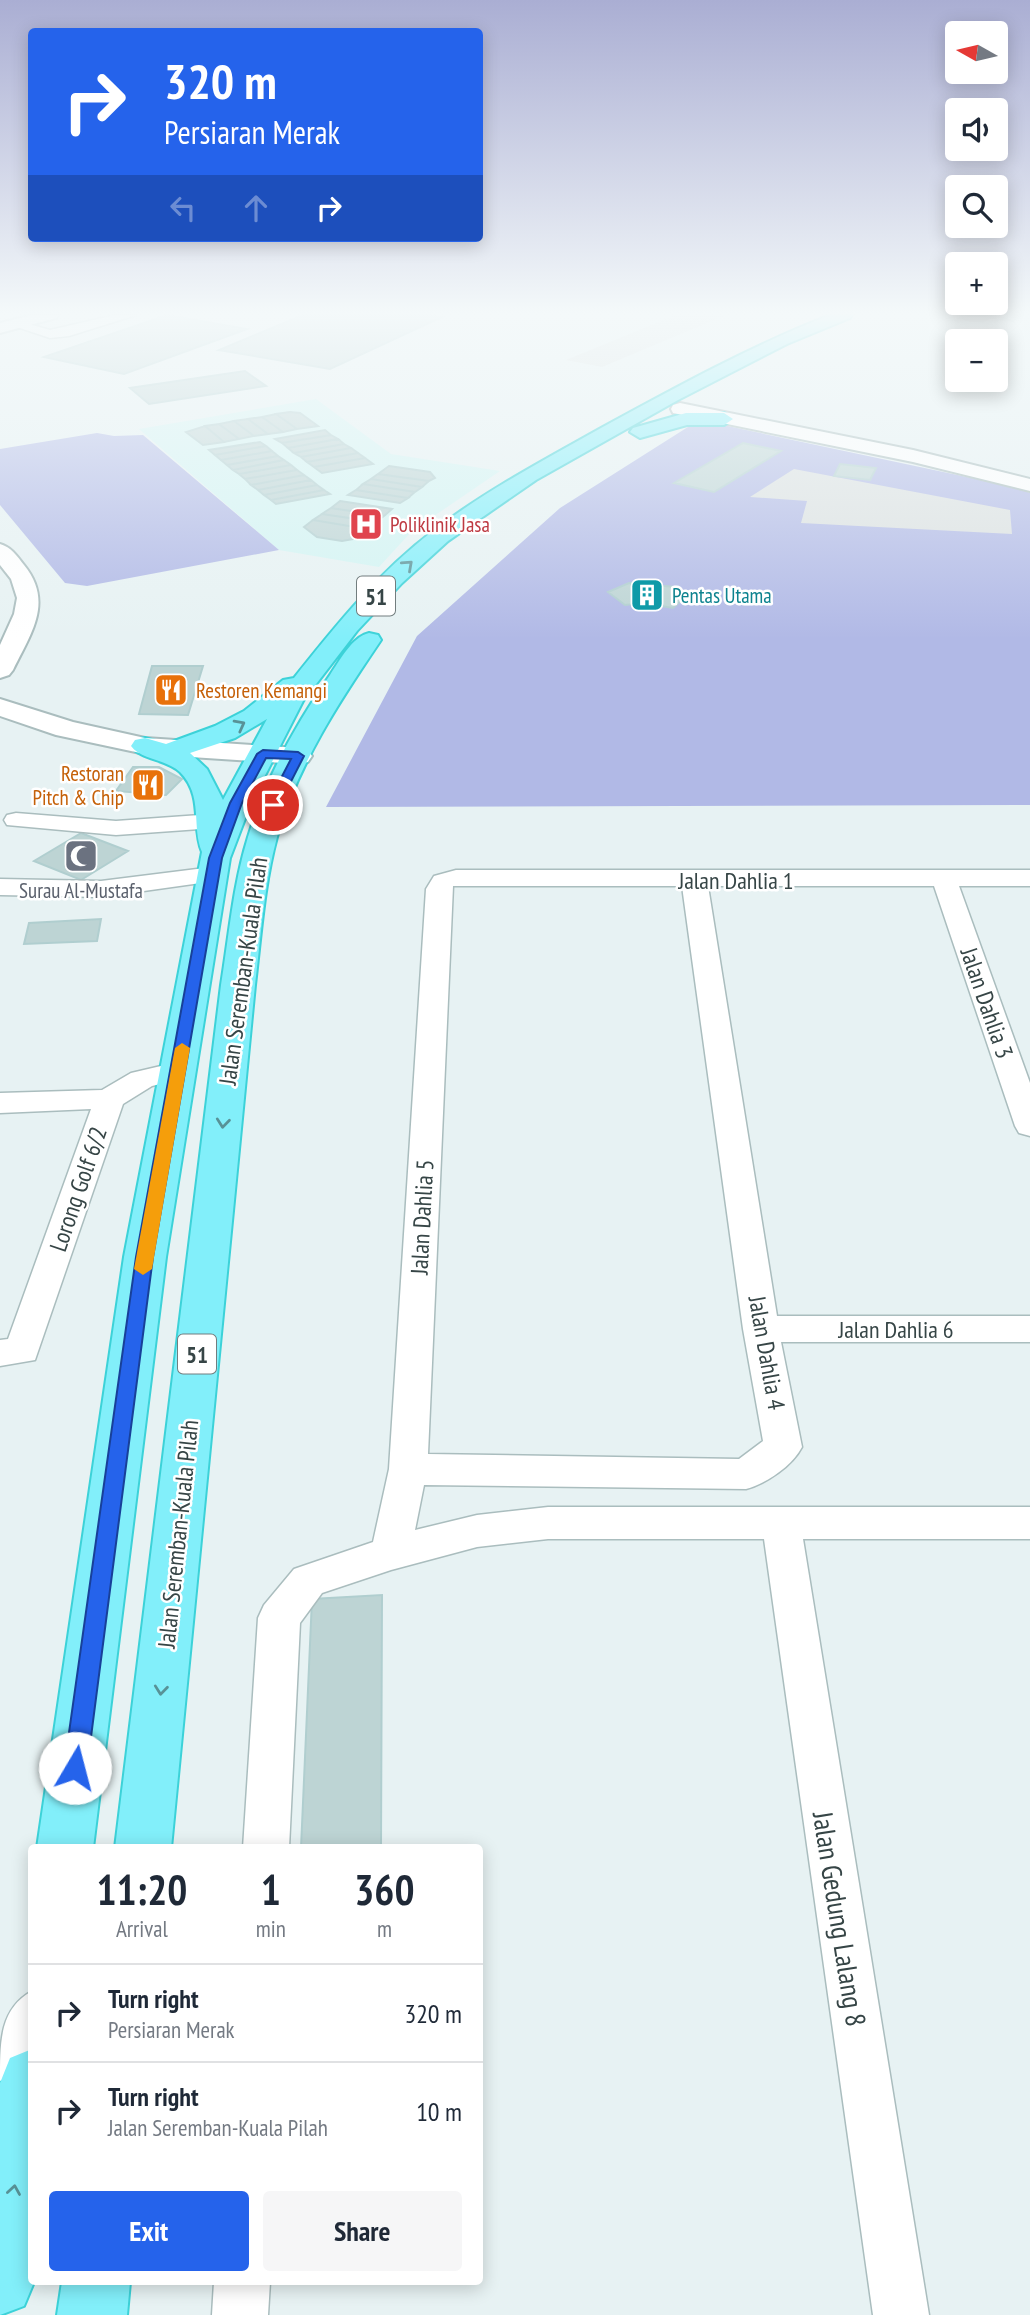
<!DOCTYPE html>
<meta charset="utf-8">
<style>
:root{--surface:#fff;--page:#f6f6f7;--text:#1f2937;--muted:#747a83;--line:#e0e1e3;--accent:#2563eb}
body{margin:0;font-family:"PT Sans Narrow",sans-serif;background:var(--page);color:var(--text);height:100vh;display:flex;flex-direction:column;font-size:26px;white-space:nowrap}
*{box-sizing:border-box;margin:0}
p{font-size:23px;color:var(--muted)}
.icon{flex:none;width:38px;height:38px;fill:none;stroke:currentColor;stroke-width:2;stroke-linecap:round;stroke-linejoin:round}
.map{position:relative;flex:1;overflow:hidden}
.sheet{position:absolute;left:28px;top:1844px;width:455px;height:441px;display:flex;flex-direction:column;background:var(--surface);border-radius:7px;box-shadow:0 4px 18px #0003}
.sheet>*{flex:none}
.hud{position:absolute;left:28px;top:28px;width:455px;height:214px;border-radius:7px;box-shadow:0 4px 18px #0003;background:#2563eb;color:#fff;overflow:hidden}
.needle{width:46px;rotate:278deg}
.controls{position:absolute;left:945px;top:21px;display:grid;gap:14px}
.controls a{display:grid;place-items:center;width:63px;height:63px;border-radius:7px;background:var(--surface);box-shadow:0 4px 18px #0003;font-size:35px}
.pin{position:absolute;display:grid;place-items:center;width:60px;height:60px;color:#fff;margin:-30px;border:4px solid #fff;border-radius:50%;box-shadow:0 2px 7px #0007}
.me{position:absolute;width:77px;margin:-38px;rotate:8deg;stroke-linejoin:round;filter:drop-shadow(0 0 5px #0008)}
.turn{display:flex;align-items:center;gap:24px;height:147px;padding:0 21px;font-size:32px}
.turn .icon{width:91px;height:91px;stroke-width:2.5}
.turn b{display:block;font-size:49px;line-height:60px}
.lanes{display:flex;align-items:center;height:66px;padding:0 21px;background:#0003;justify-content:center;gap:35px;direction:ltr}
.lanes .off{opacity:.35}
.eta{display:flex;justify-content:space-evenly;align-items:center;height:119px;text-align:center}
.eta b{font-size:42px;font-weight:700;line-height:49px}
.button{display:flex;gap:14px;margin-top:auto;padding:14px 21px}
.button a{flex:1;height:80px;border-radius:7px;background:var(--accent);color:#fff;font-size:28px;font-weight:700;line-height:80px;text-align:center}
.button a+a{background:var(--page);color:var(--text)}
ul{padding:0;list-style:none}
li{display:flex;align-items:center;gap:21px;height:98px;padding:0 21px;border-top:2px solid var(--line)}
li div{flex:1}
li b{display:block;font-size:26px}
li em{font-style:normal}
.map>svg:first-child{display:block}
.commercial{fill:#d3f4f3}
.green{fill:#b1b9e6}
.parking{fill:#dce1e1}
.building{fill:#bdd4d4;stroke:#b0cecf;stroke-width:2}
.lines{fill:none;stroke-linecap:round;stroke-linejoin:round}
.minor-casing{stroke:#aabdbe;stroke-width:3}
.tertiary-casing{stroke:#aabdbe;stroke-width:4}
.trunk-casing{stroke:#3cd2d8;stroke-width:4}
.minor{fill:#fff;fill-rule:evenodd}
.tertiary{fill:#fff;fill-rule:evenodd}
.trunk{fill:#82effa;fill-rule:evenodd}
.oneway{stroke:#589297}
.route{fill:#2563eb;stroke:#184099;stroke-width:2}
.slow{fill:#f59e0b}
.labels{text-anchor:middle;dominant-baseline:central;stroke-width:5;stroke-linejoin:round;paint-order:stroke}
.far-health-label{font-size:21px;fill:#be3a42;stroke:#fff;text-anchor:start}
.far-culture-label{font-size:21px;fill:#0d838f;stroke:#fff;text-anchor:start}
.far-food-label{font-size:21px;fill:#c56008;stroke:#fff;text-anchor:start}
.far-worship-label{font-size:21px;fill:#5b616d;stroke:#fff}
.shield{fill:#fff;stroke:#727d7e;stroke-width:2}
.shield-label{font-size:23px;font-weight:bold;fill:#364546}
.street-label{font-size:24px;fill:#364546;stroke:#fff}
.near-street-label{font-size:28px;fill:#364546;stroke:#fff}
</style>
<div class="map">
<svg width="1030" height="2315" viewBox="0 0 1030 2315">
<rect width="100%" height="100%" fill="#e7f2f3"/>
<path class="commercial" d="M316,399L391,454L500,471L412,531L379,567L279,550L139,429Z"/>
<path class="green" d="M699,420L1014,487L1030,493V805L326,807L417,636L560,508Z
M97,433L114,436L143,435L279,550L87,586L65,583L0,505V449Z"/>
<path class="parking" d="M676,315H726L602,367L566,360Z
M794,469L1010,510L1012,534L801,523L807,501L750,497Z"/>
<path class="building" d="M167,315L247,329L124,374L44,357Z
M303,315H429L442,317L330,369L219,350Z
M963,315H1021L1013,321L989,317L983,322L958,319Z
M245,371L266,386L149,404L130,388Z
M290,412L300,413L318,426L297,429L276,414Z
M276,414L297,429L283,432L262,417Z
M262,417L283,432L268,434L248,419Z
M248,419L268,434L254,436L234,421Z
M234,421L254,436L239,439L219,424Z
M219,424L239,439L224,442L205,426Z
M205,426L224,442L203,445L186,432Z
M325,430L331,435L282,443L275,439Z
M331,435L338,439L288,448L282,443Z
M338,439L344,444L294,453L288,448Z
M260,442L266,446L215,455L209,450Z
M743,443L781,451L714,492L674,483Z
M344,444L351,448L301,457L294,453Z
M266,446L272,451L221,460L215,455Z
M351,448L358,453L307,462L301,457Z
M272,451L278,456L227,465L221,460Z
M358,453L365,458L314,467L307,462Z
M278,456L284,460L233,470L227,465Z
M365,458L373,464L322,473L314,467Z
M284,460L291,465L239,474L233,470Z
M840,464L876,468L870,480L834,476Z
M291,465L297,470L245,479L239,474Z
M389,466L430,472L435,478L429,481L378,474Z
M297,470L304,475L251,485L245,479Z
M378,474L429,481L422,487L371,479Z
M304,475L311,480L258,490L251,485Z
M371,479L422,487L415,492L363,484Z
M311,480L317,485L264,495L258,490Z
M363,484L415,492L408,498L356,490Z
M317,485L324,490L271,500L264,495Z
M324,490L330,494L276,504L271,500Z
M356,490L408,498L400,503L348,495Z
M340,501L392,509L384,516L331,508Z
M331,508L384,516L376,522L322,514Z
M322,514L376,522L367,529L313,520Z
M313,520L367,529L353,539L342,541L317,537L304,527Z
M629,583L676,587L685,597L673,608L643,603L625,605L608,592Z
M152,666H203L188,715L139,714Z
M133,767H159L182,779L166,795L116,791Z
M81,833L128,851L81,880L34,861Z
M101,919L97,941L24,944L29,923Z
M382,1595L381,1848H301L312,1599Z"/>
<g class="lines">
<defs>
<path id="minor" d="M115,315H136L69,336L50,338L8,324L15,320L50,330Z
M16,813L116,821L214,814L223,816L226,821L223,826L214,828L116,835L7,825L4,820L7,815Z
M213,867L222,870L226,875L222,880L101,897L0,895V879L101,881Z
M456,870H1030V886H959L1030,1083V1136L1019,1133L1015,1126L934,886H708L777,1316H1030V1342H781L802,1447C792,1466 767,1483 746,1489L424,1485L415,1530L477,1515L548,1507H1030V1539H803L929,2315H873L764,1539H548L477,1547L391,1570L322,1593L300,1623L289,1848H243L258,1618L264,1605L294,1569L373,1542L389,1469L426,889L434,876ZM453,886H682L743,1329L763,1441L739,1459L428,1454Z
M178,1062L188,1065L193,1071L188,1077L152,1086L123,1104L35,1360L0,1366V1340L8,1339L91,1109L0,1113V1093L102,1090L131,1073Z
M32,1991C32,2032 44,2062 0,2081C0,2040 0,2009 32,1991Z
M214,2282H270L268,2315H212Z"/>
<path id="tertiary" d="M32,315H58L56,318L0,333V323Z
M680,403L913,450L1030,479V491L913,462L673,413L671,409L673,405Z
M0,544C11,547 17,556 24,565C54,602 31,633 13,670L9,675L0,678V645L14,614L17,598L11,579L0,565Z
M0,699L73,722L145,738L298,748L308,750L312,756L308,762L298,764L145,754L56,735L0,716Z"/>
<path id="trunk" d="M830,315H852L850,318L787,344L678,400L536,480L448,541L402,583L357,631L303,701L251,803L230,858L166,1257L93,1848H37L124,1257L202,852C191,827 204,796 180,772C166,759 141,760 131,746L135,740L145,738L166,744L215,726L244,711L283,680L294,678C336,625 379,572 433,531C485,491 544,460 601,428C676,387 751,346 830,315ZM267,719L223,800L207,769L190,753L235,738Z
M686,413H724L733,419L724,425H687L640,438L630,432L633,428Z
M369,633L378,635L381,640C339,702 298,764 277,837C264,885 261,936 255,985L171,1848H115L221,985C229,936 233,885 248,837C265,780 296,724 330,675C340,660 352,637 369,633Z
M32,2049V2282H34L24,2306L0,2315V2083L10,2058Z
M62,2282H130L127,2315H57Z"/>
</defs>
<use href="#minor" class="minor-casing"/>
<use href="#tertiary" class="tertiary-casing"/>
<use href="#trunk" class="trunk-casing"/>
<use href="#minor" class="minor"/>
<use href="#tertiary" class="tertiary"/>
<use href="#trunk" class="trunk"/>
</g>
<defs><path id="oneway-chevron" d="M-2-3.5L2.5 0L-2 3.5" fill="none" stroke-width="1.6" stroke-linecap="round" stroke-linejoin="round" transform="scale(1.75)"/></defs>
<g class="oneway">
<use href="#oneway-chevron" transform="translate(408 565) rotate(-42)"/>
<use href="#oneway-chevron" transform="translate(240 725) rotate(-28)"/>
<use href="#oneway-chevron" transform="translate(223 1123) rotate(96)"/>
<use href="#oneway-chevron" transform="translate(161 1690) rotate(96)"/>
<use href="#oneway-chevron" transform="translate(14 2190) rotate(-81)"/>
</g>
<linearGradient id="sky" x2="0" y2="1"><stop stop-color="#aaaed3"/><stop offset="0.49" stop-color="#f4f9fa"/><stop offset="1" stop-color="#f4f9fa" stop-opacity="0"/></linearGradient>
<rect width="1030" height="639" fill="url(#sky)"/>
<path class="route" d="M263,750L298,752L304,756L279,805L273,808L267,805L291,759L266,758L242,803L222,858L153,1257L87,1768L83,1775L75,1778L67,1775L64,1768L136,1257L209,858L230,803L257,754Z"/>
<path class="slow" d="M182,1043L190,1048L152,1269L143,1275L134,1269L175,1048Z"/>
<defs>
<symbol id="hospital-square" viewBox="-11 -11 22 22"><rect x="-9" y="-9" width="18" height="18" rx="4" fill="#e0444e" stroke="#fff"/><path d="M-5-5h3v3.5h4V-5h3V5h-3V1.5h-4V5h-3Z" fill="#fff"/></symbol>
<symbol id="building-square" viewBox="-11 -11 22 22"><rect x="-9" y="-9" width="18" height="18" rx="4" fill="#0f9aa8" stroke="#fff"/><path d="M-4-6H4V6H1V3H-1V6H-4ZM-2.5-4.3h1.7v1.8h-1.7ZM.8-4.3h1.7v1.8H.8ZM-2.5-1h1.7V.8h-1.7ZM.8-1h1.7V.8H.8Z" fill="#fff"/></symbol>
<symbol id="restaurant-square" viewBox="-11 -11 22 22"><rect x="-9" y="-9" width="18" height="18" rx="4" fill="#e8710a" stroke="#fff"/><path d="M-5-6h1v4h1v-4h1v4h1v-4h1v5L-1.5 .5V6h-2V.5L-5-1ZM5-6V6H3V1.5H1.5Q1.5-4 5-6Z" fill="#fff"/></symbol>
<symbol id="mosque-square" viewBox="-11 -11 22 22"><rect x="-9" y="-9" width="18" height="18" rx="4" fill="#6b7280" stroke="#fff"/><path d="M3.5-4.9A6 6 0 1 0 3.5 4.9A5 5 0 1 1 3.5-4.9Z" fill="#fff"/></symbol>
</defs>
<g fill-rule="evenodd">
<use href="#hospital-square" x="347" y="505" width="38" height="38"/>
<use href="#building-square" x="628" y="576" width="38" height="38"/>
<use href="#restaurant-square" x="152" y="671" width="38" height="38"/>
<use href="#restaurant-square" x="129" y="766" width="38" height="38"/>
<use href="#mosque-square" x="62" y="837" width="38" height="38"/>
</g>
<g class="labels">
<g class="far-health-label">
<text x="390" y="524">Poliklinik Jasa</text>
</g>
<g class="far-culture-label">
<text x="672" y="595">Pentas Utama</text>
</g>
<g class="far-food-label">
<text x="196" y="690">Restoren Kemangi</text>
<text x="124" y="773" text-anchor="end">Restoran<tspan x="124" dy="24">Pitch &amp; Chip</tspan></text>
</g>
<g class="far-worship-label">
<text x="81" y="890">Surau Al-Mustafa</text>
</g>
<g class="shield">
<rect x="357" y="576.5" width="38" height="39" rx="5"/>
<rect x="178" y="1334.5" width="38" height="39" rx="5"/>
</g>
<g class="shield-label">
<text x="376" y="596">51</text>
<text x="197" y="1354">51</text>
</g>
<g class="street-label">
<text x="736" y="880">Jalan Dahlia 1</text>
<text transform="translate(243 971) rotate(-82)">Jalan Seremban-Kuala Pilah</text>
<text transform="translate(987 1003) rotate(71)">Jalan Dahlia 3</text>
<text transform="translate(78 1189) rotate(-71)">Lorong Golf 6/2</text>
<text transform="translate(422 1217) rotate(-87)">Jalan Dahlia 5</text>
<text x="896" y="1329">Jalan Dahlia 6</text>
<text transform="translate(767 1353) rotate(80)">Jalan Dahlia 4</text>
<text transform="translate(178 1534) rotate(-84)">Jalan Seremban-Kuala Pilah</text>
</g>
<g class="near-street-label">
<text transform="translate(840 1919) rotate(81)">Jalan Gedung Lalang 8</text>
</g>
</g>
</svg>
<div class="controls">
<a><svg class="needle" viewBox="-14 -14 28 28"><path d="M0-13l5 13h-10z" fill="#e53935"/><path d="M0 13l5-13h-10z" fill="#747a83"/></svg></a>
<a><svg class="icon" aria-label="sound" viewBox="0 0 24 24"><path d="M4 9h4l5-4v14l-5-4H4zM17 9q2 3 0 6"/></svg></a>
<a><svg class="icon" aria-label="search" viewBox="0 0 24 24"><circle cx="10" cy="10" r="6"/><path d="M15 15l6 6"/></svg></a>
<a>+</a>
<a>−</a>
</div>
<div class="pin" style="left:273px;top:805px;background:#d93025"><svg class="icon" aria-label="arrive" viewBox="0 0 24 24"><path d="M6 21V4h12l-3 4 3 4H6"/></svg></div>
<svg class="me" style="left:75px;top:1768px" viewBox="-20 -20 40 40"><circle r="19" fill="#fff"/><path d="M0-13L10 11 0 6-10 11z" fill="#2563eb"/></svg>
<div class="hud">
<div class="turn"><svg class="icon" aria-label="right" viewBox="0 0 24 24"><path d="M7 20v-9h11M14 6l5 5-5 5"/></svg><div><b>320 m</b>Persiaran Merak</div></div>
<div class="lanes"><svg class="icon off" aria-label="left" viewBox="0 0 24 24"><path d="M17 20v-9H6M10 6l-5 5 5 5"/></svg><svg class="icon off" aria-label="ahead" viewBox="0 0 24 24"><path d="M12 20V5M6 11l6-6 6 6"/></svg><svg class="icon" aria-label="right" viewBox="0 0 24 24"><path d="M7 20v-9h11M14 6l5 5-5 5"/></svg></div>
</div>
<section class="sheet">
<div class="eta">
<div><b>11:20</b><p>Arrival</p></div>
<div><b>1</b><p>min</p></div>
<div><b>360</b><p>m</p></div>
</div>
<ul>
<li><svg class="icon" aria-label="right" viewBox="0 0 24 24"><path d="M7 20v-9h11M14 6l5 5-5 5"/></svg><div><b>Turn right</b><p>Persiaran Merak</p></div><em>320 m</em></li>
<li><svg class="icon" aria-label="right" viewBox="0 0 24 24"><path d="M7 20v-9h11M14 6l5 5-5 5"/></svg><div><b>Turn right</b><p>Jalan Seremban-Kuala Pilah</p></div><em>10 m</em></li>
</ul>
<div class="button"><a>Exit</a><a>Share</a></div>
</section>
</div>
